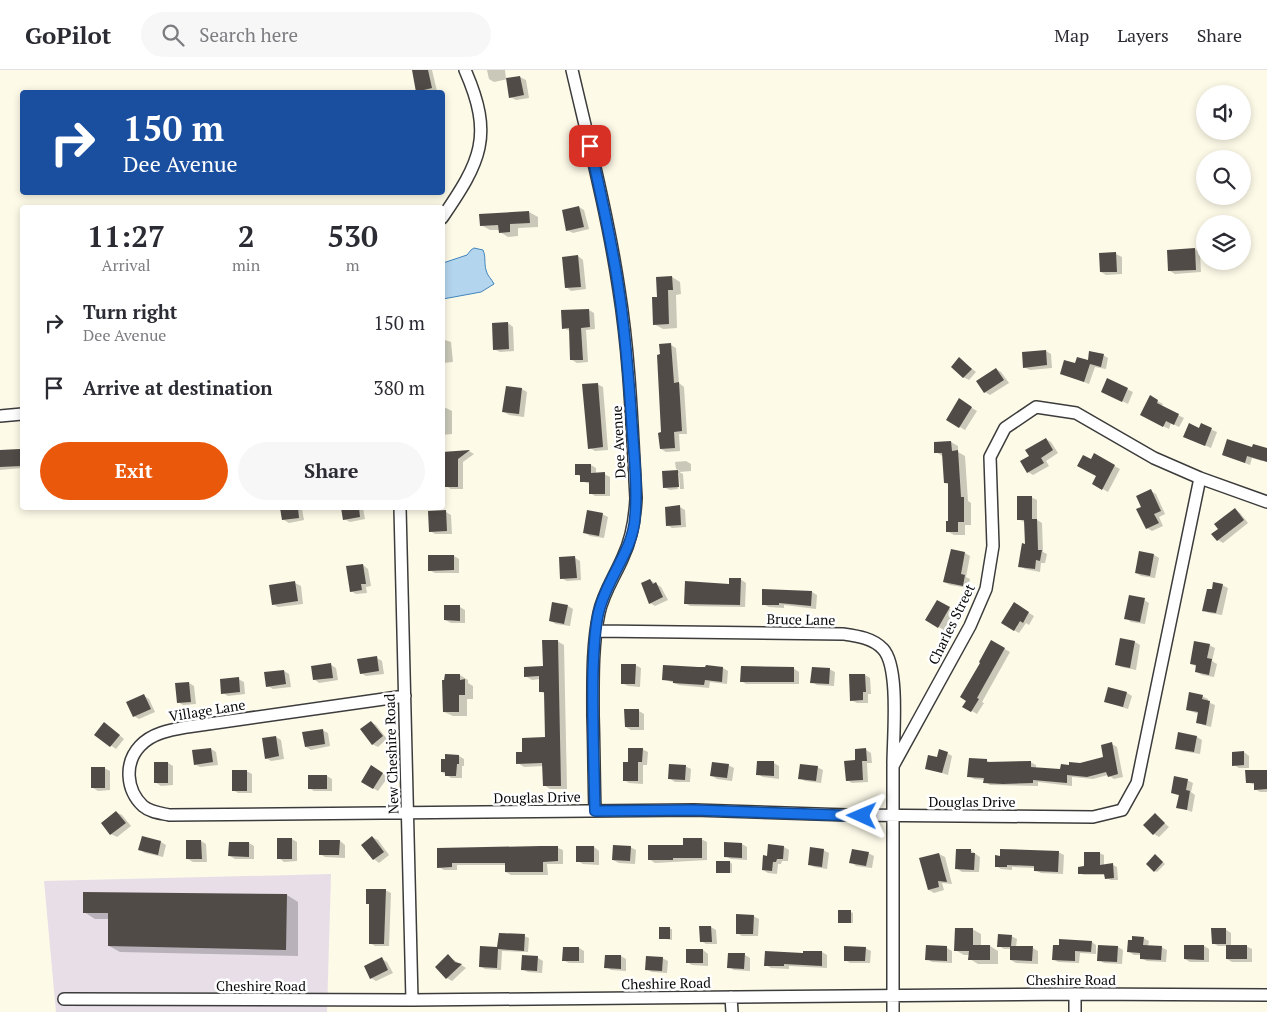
<!DOCTYPE html>
<style>
:root{--surface:#fff;--page:#f7f7f7;--text:#2b2b33;--muted:#7c7c81;--line:#e1e1e2;--accent:#ea580c}
body{margin:0;font-family:"PT Serif",serif;background:var(--page);color:var(--text);height:100vh;display:flex;flex-direction:column;font-size:19px;white-space:nowrap}
*{box-sizing:border-box;margin:0}
p{font-size:16px;color:var(--muted)}
.icon{flex:none;width:28px;height:28px;fill:none;stroke:currentColor;stroke-width:2;stroke-linecap:round;stroke-linejoin:round}
.map{position:relative;flex:1;overflow:hidden}
.details{position:absolute;left:20px;top:135px;width:425px;height:305px;display:flex;flex-direction:column;background:var(--surface);border-radius:5px;box-shadow:0 2px 8px #0003}
.details>*{flex:none}
.top-card{position:absolute;left:20px;top:20px;width:425px;height:105px;border-radius:5px;box-shadow:0 2px 8px #0003;background:#1a4fa0;color:#fff;overflow:hidden}
.tools{position:absolute;left:1196px;top:15px;display:grid;gap:10px}
.tools a{display:grid;place-items:center;width:55px;height:55px;border-radius:50%;background:var(--surface);box-shadow:0 2px 8px #0003;font-size:25px}
.pin{position:absolute;display:grid;place-items:center;width:42px;height:42px;color:#fff;margin:-21px;border-radius:10px;box-shadow:0 2px 8px #0006}
.me{position:absolute;width:55px;margin:-28px;rotate:271deg;stroke-linejoin:round;filter:drop-shadow(0 0 4px #0008)}
.turn{display:flex;align-items:center;gap:18px;height:105px;padding:0 20px;font-size:22px}
.turn .icon{width:65px;height:65px;stroke-width:2.5}
.turn b{display:block;font-size:35px;line-height:42px}
.eta{display:flex;justify-content:space-evenly;align-items:center;height:85px;text-align:center}
.eta b{font-size:30px;font-weight:600;line-height:35px}
.primary-button{display:flex;gap:10px;margin-top:auto;padding:10px 20px}
.primary-button a{flex:1;height:58px;border-radius:30px;background:var(--accent);color:#fff;font-size:20px;font-weight:600;line-height:58px;text-align:center}
.primary-button a+a{background:var(--page);color:var(--text)}
ul{padding:0;list-style:none}
li{display:flex;align-items:center;gap:15px;height:65px;padding:0 20px}
li div{flex:1}
li b{display:block;font-size:19px}
li em{font-style:normal}
header{display:flex;align-items:center;gap:30px;box-sizing:border-box;height:70px;padding:0 25px;background:var(--surface);border-bottom:1px solid var(--line)}
header strong{font-size:24px}
nav{display:flex;gap:28px;margin-inline-start:auto;font-size:18px}
.search{width:350px;height:45px;background:var(--page);display:flex;align-items:center;gap:12px;box-sizing:border-box;padding:0 18px;border-radius:28px;color:var(--muted);font-size:19px}
.map>svg:first-child{display:block}
.industrial{fill:#e7dee8}
.water{fill:#b3d5ee;stroke:#4285bd}
.shadow{fill:#0003}
.building{fill:#514b47}
.lines{fill:none;stroke-linecap:round;stroke-linejoin:round}
.street-casing{stroke:#3c3c3c;stroke-width:14}
.street{stroke:#fff;stroke-width:11}
.route-casing{stroke:#114b97;stroke-width:12}
.route{stroke:#1a73e8;stroke-width:9}
.labels{text-anchor:middle;dominant-baseline:central;stroke-width:5;stroke-linejoin:round;paint-order:stroke}
.street-label{font-size:14px;fill:#090909;stroke:#fff}
</style>
<header>
<strong>GoPilot</strong>
<div class="search"><svg class="icon" aria-label="search" viewBox="0 0 24 24"><circle cx="10" cy="10" r="6"/><path d="M15 15l6 6"/></svg>Search here</div>
<nav><a>Map</a><a>Layers</a><a>Share</a></nav>
</header>
<div class="map">
<svg width="1267" height="942" viewBox="0 0 1267 942">
<rect width="100%" height="100%" fill="#fdfae8"/>
<path class="industrial" d="M331,804L327,942H56L44,811Z"/>
<path class="water" d="M474,178L483,180C486,187 484,193 486,200C487,206 492,209 494,214L481,222L443,229V193L467,185L471,180Z"/>
<path class="shadow" d="M413,0H432L437,21L420,22L418,21Z
M487,0H505L506,9L520,7L526,10L529,28L516,30L510,27L508,9L494,12L489,9Z
M579,137L584,140L589,159L573,163L567,160Z
M529,142L538,147V157L518,158V166L508,167L500,162V160H490L481,155V145Z
M1195,179L1200,182L1201,202L1175,204L1170,201Z
M1100,184H1116L1122,187V204L1106,205L1101,202Z
M578,186L583,190L586,219L571,221L566,217Z
M672,207L680,212L681,224L676,225L677,258L663,259L654,254L658,228Z
M589,240L594,243L595,259L586,260L588,292L577,293L572,290L570,261L564,258Z
M508,253L513,257L514,281L500,282L494,279Z
M442,269L451,272L453,292L442,293Z
M671,275L676,278L679,313L684,317L687,364H679L680,381L666,382L661,379Z
M1046,281L1051,284L1052,298L1030,300L1024,297Z
M1103,285L1108,288L1106,299L1095,297L1089,314L1061,303L1075,295L1089,292Z
M960,289L976,302L969,310L963,307Z
M996,299L1001,302L1009,313L990,325L985,322L978,311Z
M1108,310L1133,322L1128,334L1108,324Z
M597,314L603,317L608,380L595,381L590,378Z
M507,317L522,319L527,322L524,347L509,345L504,342Z
M1150,327L1163,334L1161,337L1184,348L1179,357L1171,353L1169,359L1147,348Z
M959,330L977,341L965,360L948,350Z
M442,338H446L452,341V364L442,365Z
M1201,355L1217,362L1211,378L1190,369Z
M1046,369L1051,372L1058,383L1046,391L1049,396L1033,405L1028,402L1030,386Z
M951,372L958,376V382L965,386L968,431L971,433V455H965V465H954L947,461L949,453V415L945,413L944,387L936,382Z
M20,380L22,382V398L0,400V382Z
M469,381L474,384L463,392V419H451L446,416L442,400V383Z
M1264,384L1262,391L1252,388L1250,395L1224,385Z
M1094,385L1120,399L1108,422L1094,414L1098,406L1091,391Z
M686,391L691,394V401L679,402L683,404L684,419H680L679,403H676L678,419L670,420L664,417L663,402L680,401L676,399L675,392Z
M577,395H591L596,398V404H604L610,407V426H595L590,423V414L581,411V407L577,404Z
M1151,421L1156,424L1165,444L1159,447L1163,456L1152,461L1147,458Z
M1031,427L1037,430V450L1042,453L1043,482L1047,484L1045,493H1041L1040,502L1025,499L1020,496L1026,475V453L1018,449Z
M680,437L685,440L686,457L672,458L667,455Z
M282,438H299L302,439L304,450L289,453L284,450Z
M342,438H363L365,449L350,452L344,449Z
M1235,439L1240,443L1248,453L1223,473L1218,470L1220,459Z
M446,442L451,445L452,464H435L430,461Z
M602,444L608,447L604,468L590,466L585,463Z
M965,483L970,486L966,507L970,509L968,518L950,515L944,512Z
M1154,485L1159,488L1155,508L1141,506L1136,503Z
M454,486L459,489V503H435L429,500Z
M575,488L580,491L581,510L567,511L561,508Z
M363,495L368,499L371,516L366,517L367,523L356,524L351,521Z
M740,509L746,513L745,537L690,536L685,533L730,515Z
M650,510L661,517L668,530L655,536L650,533Z
M295,513L301,516L303,534L278,537L273,534Z
M1222,515L1228,518L1222,545L1209,543L1203,540L1213,521Z
M764,521L812,522L817,525L816,539L784,535V538L769,537L763,534Z
M1144,530L1149,533L1145,554L1131,552L1126,548Z
M938,531L955,542L944,560L926,550Z
M1014,534L1034,546L1029,555L1026,553L1019,563L1002,553Z
M568,536L573,539L570,556L556,554L550,551Z
M460,537L465,540V553H451L445,550Z
M1121,570L1135,572L1140,575L1136,600L1121,597L1116,594Z
M557,571L564,575L567,719H550L544,715V696L524,697L518,693L524,683L546,668L545,624L540,621V609L532,610L525,606L544,597Z
M992,572L1010,582L982,632L984,633L977,644L964,636Z
M1209,575L1215,578L1212,591L1217,594L1214,607L1202,605L1197,602V597L1192,594Z
M377,588L382,591L384,604L366,606L361,603Z
M331,595L336,598L338,610L319,613L314,609Z
M635,595L641,598L640,617L628,616L622,613Z
M723,598L728,601L727,614L710,612L709,618L679,615L664,609L707,599Z
M793,598L799,602V614H746L741,611Z
M829,599L835,602L834,616L817,615L812,612Z
M284,601L289,604L291,617L273,619L268,616Z
M460,605L468,610V613L473,616V629H467V646H453L444,642Z
M865,605L870,608L871,624H868V633H857L851,630Z
M238,609L244,612L245,624L228,626L223,623Z
M189,613L194,616L196,634L183,635L178,632L177,614Z
M1127,623L1132,626L1128,639L1106,632Z
M144,626L149,629L155,642L139,649L134,646Z
M1202,626L1208,629V632L1215,635L1211,657L1203,655L1198,652L1199,644L1187,640Z
M626,641H639L644,644V660H631L626,657Z
M371,652L376,655L387,669L378,677L372,674Z
M110,657L124,669L116,679L96,665Z
M322,660L328,663L330,676L311,680L306,677Z
M1179,664L1197,667L1202,670L1200,684L1182,681L1176,678Z
M276,667L281,670L284,689L271,691L266,688Z
M1112,674L1117,677L1123,707L1114,709L1108,705L1093,709L1072,707V716L1038,712V716L990,715L985,712V710L974,709L969,706L986,690L991,693L1030,692L1036,695V698L1061,700L1070,697L1105,688Z
M211,679L216,682L218,695L200,697L195,694Z
M642,679L648,682L647,695H643V714L629,713L624,710Z
M866,680L871,683L872,693H867L868,712L852,713L847,710Z
M1244,682L1249,686V698H1239L1234,695Z
M947,683L952,686L948,705L926,698Z
M459,686L464,689V696H462V708H451L442,702Z
M168,693L173,696V715L161,716L155,712Z
M774,693L779,696V709L763,707L758,704Z
M728,695L734,698L732,711L717,709L712,706Z
M685,696L691,699L690,712H675L669,708Z
M372,697L388,707L378,721L373,718Z
M817,697L823,700L821,713L805,711L800,708Z
M104,698L110,701V720L98,721L93,718Z
M246,701L252,704V723H238L233,720Z
M1267,701V722H1260L1255,719V715L1247,712Z
M309,706H327L332,709V721H314L309,718Z
M1187,710L1193,713L1191,722L1195,725L1192,742L1178,737L1180,726L1172,723Z
M116,742L122,745L131,756L117,767L111,764L103,753Z
M1155,745L1169,757L1159,767L1154,764Z
M372,767L378,770L389,785L379,793L374,789L363,775Z
M143,768L161,772L166,775L163,787L145,783L140,780Z
M292,769L297,772V791L284,792L279,788Z
M701,769L707,772V790L655,793L649,789Z
M187,771H201L206,774L207,792H193L188,789Z
M340,771L345,775V788L325,787L320,784Z
M249,773L254,776V789H235L230,786Z
M742,774L747,777V790L731,789L725,786Z
M578,777H594L599,781V795L583,794L578,791Z
M630,777L636,780L635,794L619,793L613,790Z
M784,777L789,780L788,791H782L781,794H778L777,804L768,803L763,800L768,787Z
M558,778L563,780V794H547L548,805H511L506,802V795H457V800H444L439,797L438,779Z
M823,780L829,783L827,799L814,797L809,794Z
M970,780L980,787L979,802H962L956,798Z
M1058,782L1064,785L1063,804L1041,803L1035,800V798L1012,797V800L1001,799L996,796Z
M868,783L874,786L872,798L856,796L851,792Z
M1099,783L1104,785V795H1113L1117,797L1118,810H1111L1106,808V805H1084L1079,803Z
M939,784L945,787L952,814L942,813L944,820L934,823L929,820Z
M1158,787L1165,794L1157,802L1155,801Z
M730,792L732,794V803L717,802Z
M385,820L391,823L389,876H375L370,873V835L367,833Z
M287,825L298,832V886L120,882L109,876V849H95L84,842Z
M851,842L853,843V853L839,852Z
M753,846L759,849L758,866H742L737,863Z
M711,857L716,860L717,874H706L701,871Z
M660,858L672,859V870L660,868Z
M972,859L981,864V876H990L998,881V894H978L970,889V885H964L955,880Z
M1225,859L1231,863V876H1246L1252,879V892H1232L1227,889V876H1218L1213,873Z
M524,866L529,868L528,882L502,881L501,900L485,899L480,896L498,878Z
M1011,866L1017,869L1016,877L1033,878L1038,881V894L1016,893L1011,890V879H1004L999,876Z
M1143,868L1149,871L1148,876L1161,877L1167,880L1166,892L1147,891L1141,888V885H1134L1128,881Z
M1092,872L1096,875V884L1080,883L1079,893L1058,892L1053,889Z
M1204,876L1209,879V892H1190L1185,889Z
M927,877L947,878L952,881V893L932,892L927,889Z
M1118,877L1123,880L1122,894L1104,893L1099,890Z
M579,878L584,881V893H569L563,890Z
M865,878L871,881L870,893H850L845,890Z
M703,880L708,884V896L692,895L687,892Z
M804,882H822L827,885V898L789,896V899L771,898L766,895L804,884Z
M745,885L750,888V901L734,900L729,897Z
M448,886L466,898L452,911L447,908Z
M621,886L626,889V901L611,900L606,897Z
M523,887L538,888L543,891L542,903L528,902L522,899Z
M662,888L668,891L667,903L652,902L646,899Z
M382,889L387,892L393,903L376,911L371,908Z"/>
<path class="building" d="M412,0H428L432,18L416,22Z
M520,6L524,25L509,28L506,8Z
M579,136L584,157L566,161L562,140Z
M529,141L530,153L510,154V162L499,163L498,155L480,156L479,144Z
M1195,178L1196,200L1168,201L1167,180Z
M1116,182L1117,202H1100L1099,183Z
M578,185L581,217L565,218L562,187Z
M672,206L673,220H668L669,254L653,255L652,227H657L656,207Z
M589,239L590,257L581,258L583,290H570L569,258L562,259L561,240Z
M508,252L509,279L493,280L492,253Z
M671,273L674,313L679,312L682,361L674,362L675,378L660,379L658,363L661,362L657,285L660,284L659,274Z
M1046,280L1047,295L1023,298L1022,282Z
M1089,281L1104,284L1101,297L1090,294L1084,312L1060,304L1064,290L1075,293L1077,287L1088,290Z
M959,287L972,299L963,308L951,297Z
M996,298L1004,310L984,323L976,311Z
M1107,308L1128,318L1122,332L1101,322Z
M598,313L603,377L588,379L582,314Z
M506,316L522,318L519,344L502,342Z
M1150,325L1158,330L1157,333L1179,344L1174,355L1166,351L1163,357L1140,345Z
M959,328L972,337L959,358L946,350Z
M1189,353L1199,358L1201,353L1212,358L1205,376L1183,367Z
M1046,368L1053,380L1041,388L1044,393L1027,403L1020,391L1029,386L1025,380Z
M1227,369L1252,377L1253,374L1267,378V392L1247,386L1245,393L1222,385Z
M951,371L952,381L958,380L961,427H964V452H958V462H946V451H948V413H944L942,383H934V372Z
M20,379L22,396L0,397V380Z
M470,380L458,389V417H445L442,382Z
M1094,383L1115,395L1102,420L1092,414L1096,406L1077,396L1083,385L1091,389Z
M575,394H591V403L605,402V424H589V412H580V405H575Z
M678,400L679,417L663,418L662,401Z
M1151,419L1161,441L1154,444L1159,453L1146,459L1136,439L1141,437L1136,426Z
M1017,426H1032V449H1037L1038,480H1042L1040,491L1036,490L1035,499L1018,497L1022,473L1025,474L1024,450H1017Z
M680,435L681,455L666,456L665,437Z
M280,438H298L299,448L282,450Z
M341,438H359L360,447L343,450Z
M1235,438L1244,450L1217,471L1211,464L1218,459L1214,454Z
M446,440L447,461L429,462L428,441Z
M587,440L603,443L599,466L583,463Z
M951,479L965,482L961,504L965,505L963,516L943,512Z
M1139,481L1154,484L1150,506L1135,503Z
M428,485H454V500L428,501Z
M575,486L577,508L560,509L559,487Z
M363,494L366,514H361L362,520L350,522L346,496Z
M729,508H741L740,535L684,534L685,511L729,514Z
M650,509L653,514L656,512L663,527L649,534L641,513Z
M295,511L298,531L272,535L269,515Z
M1213,512L1223,514L1216,543L1202,541L1207,519H1212Z
M762,519L812,521L811,536L779,533V535H762Z
M1129,525L1145,528L1140,552L1124,549Z
M937,530L950,537L938,558L925,550Z
M552,532L568,535L564,554L549,551Z
M1014,532L1029,542L1023,553L1020,551L1014,561L1001,553Z
M444,535H460V551L444,550Z
M1120,568L1135,571L1130,598L1115,595Z
M542,570H558L561,716H543L542,693L516,694V682H522V668L545,667L544,622H539V606L524,607V597L543,596Z
M991,570L1005,578L977,628L979,629L971,642L962,637L966,631L960,627L980,593L979,592Z
M1194,571L1210,574L1207,588L1212,589L1209,605L1195,602L1196,595L1190,594Z
M377,586L379,601L360,604L357,589Z
M331,593L333,608L313,610L311,596Z
M621,594H636L635,614H621Z
M663,595L698,597H705L706,595L723,597L722,612L705,610L704,615L673,613V611L662,610Z
M741,596L794,597V612H740Z
M812,597L830,598L829,614L810,613Z
M284,600L286,614L266,617L264,602Z
M445,604H460V610L465,609V625H459V642H443L442,610H444Z
M849,604H865L866,622H863V630L850,631Z
M239,607L240,622L221,624L220,609Z
M189,612L191,632L177,633L175,613Z
M1108,617L1127,622L1123,637L1104,632Z
M1189,622L1203,625L1202,629L1210,631L1206,655L1196,653L1198,642L1186,640Z
M144,624L151,639L133,647L126,632Z
M624,639H639V657H625Z
M371,651L383,666L372,675L360,659Z
M104,652L120,665L110,677L94,665Z
M323,659L325,674L305,677L302,662Z
M1178,662L1197,666L1194,682L1175,679Z
M276,666L279,686L265,689L262,668Z
M1112,672L1118,704L1108,707L1106,702L1087,707L1067,705V713L1033,710V713L1003,714L983,713L984,708L967,707L969,688L987,689V692L1031,691V697L1060,699L1061,694L1069,695V692L1080,693L1103,687L1101,675Z
M211,678L213,692L194,695L192,680Z
M628,678H643L642,692H638V711H623V692H628Z
M866,678L867,691H862L863,710L846,711L844,691L855,690V679Z
M939,679L948,682L942,703L925,699L928,685L937,687Z
M1244,681V695L1232,696V682Z
M445,684L459,685V694H457L456,706H445V702H441V689H445Z
M757,691H774V706L756,705Z
M154,692H168V713H154Z
M712,692L729,694L727,708L710,706Z
M669,694L686,695L685,710L668,709Z
M800,694L818,696L816,711L798,709Z
M371,695L383,703L373,719L361,712Z
M91,697H105V718H91Z
M232,700H247V721H232Z
M1245,700H1267V719L1254,720V713H1246Z
M308,705H327V719H308Z
M1174,706L1188,709L1186,720L1190,721L1187,740L1176,738L1179,725L1171,723Z
M116,741L126,753L110,765L101,753Z
M1155,743L1165,753L1153,765L1143,755Z
M142,766L161,771L158,785L138,780Z
M372,766L384,782L373,790L361,775Z
M277,768H292V789H277Z
M683,768H702V788H673V790H648V775H683Z
M186,770H201L202,789H186Z
M319,770H340L339,785H319Z
M229,772H249V787L228,786Z
M724,772L742,773V788L724,787Z
M768,774L784,776L783,789H777L776,792H773L772,801L762,800L763,785L767,786Z
M613,775L631,776L630,791L612,790Z
M541,776H558V791L543,792V802H505V793H452V797L437,798V778Z
M576,776H594V792H576Z
M810,777L824,779L822,797L808,795Z
M852,779L869,782L866,796L849,793Z
M956,779H971V783H975L974,800L955,799Z
M1000,779L1059,781L1058,802L1034,801V796L1007,795V797H995V785L1000,786Z
M1084,782H1100V795L1113,793L1114,808L1105,809L1104,804H1078V797L1084,796Z
M939,783L947,812L938,811L939,817L928,820L919,788Z
M1155,784L1163,792L1154,802L1146,794Z
M716,791H730V803H716Z
M366,819H386L384,874H369V834H366Z
M83,822L287,824L286,880L108,876V843H83Z
M838,840H851V853H838Z
M736,844L754,845L753,864H736Z
M699,856H711L712,872H700Z
M659,857H670V869H659Z
M955,858H973V875H990V890H968L969,881H954Z
M1211,858H1226V874H1212Z
M499,863L525,864L524,881L498,879L497,898L479,897L480,876L497,877Z
M998,864L1012,865L1011,876H1033L1032,891L1010,890V877H997Z
M1132,866L1144,867L1143,875L1162,876L1161,890L1140,889V883L1127,882L1128,870H1132Z
M1059,869L1092,871L1091,882L1075,881V891L1052,890L1053,875H1059Z
M926,875L947,876V891L925,890Z
M1098,875L1118,876L1117,892L1097,891Z
M1184,875H1204V890L1184,889Z
M1226,875H1247V889H1226Z
M844,876L866,877L865,891H844Z
M563,877H579V891H562Z
M686,879H703V893H686Z
M765,881L803,883V881H822V896L784,894V896H764Z
M728,883H745L744,899L727,898Z
M448,884L455,892L462,894L446,909L435,897Z
M522,885L538,886L537,901L521,900Z
M605,885H621V899L604,898Z
M646,886L663,887L662,901L645,900Z
M382,887L388,900L370,909L364,896Z"/>
<g class="lines">
<defs>
<path id="street" d="M572,0C589,73 608,146 619,220C630,289 632,359 636,428C635,449 632,468 623,487C615,506 603,523 599,543C592,576 593,612 593,646C594,677 594,709 595,741
M442,148C481,91 494,66 465,0
M0,346L22,344
M400,438L412,930
M596,561L843,564C857,566 873,568 883,579C900,597 893,668 893,694
M405,626L187,657C170,660 152,663 140,676C124,693 126,720 143,736C150,742 160,743 169,745L694,740L847,745L1093,747L1122,740L1137,713L1200,408
M731,927L732,942
M64,929L412,930L1075,924L1267,925
M893,942V696L970,556L986,519L993,476L990,387L1005,358L1036,337L1076,343L1154,388L1200,408L1267,432
M1075,942V924"/>
</defs>
<use href="#street" class="street-casing"/>
<use href="#street" class="street"/>
</g>
<g class="lines">
<defs>
<path id="route" d="M590,76C601,124 612,172 619,221C626,266 629,311 632,356C634,386 638,417 635,447C633,481 607,508 599,541C594,560 594,581 593,601C592,648 594,694 595,741L694,740L862,746"/>
</defs>
<use href="#route" class="route-casing"/>
<use href="#route" class="route"/>
</g>
<g class="labels">
<g class="street-label">
<text transform="translate(618 372) rotate(-93)">Dee Avenue</text>
<text transform="translate(801 549) rotate(1)">Bruce Lane</text>
<text transform="translate(951 554) rotate(-64)">Charles Street</text>
<text transform="translate(207 640) rotate(-9)">Village Lane</text>
<text transform="translate(391 684) rotate(-92)">New Cheshire Road</text>
<text transform="translate(537 727) rotate(-1)">Douglas Drive</text>
<text x="972" y="731">Douglas Drive</text>
<text x="1071" y="909">Cheshire Road</text>
<text transform="translate(666 913) rotate(-1)">Cheshire Road</text>
<text x="261" y="915">Cheshire Road</text>
</g>
</g>
</svg>
<div class="tools">
<a><svg class="icon" aria-label="sound" viewBox="0 0 24 24"><path d="M4 9h4l5-4v14l-5-4H4zM17 9q2 3 0 6"/></svg></a>
<a><svg class="icon" aria-label="search" viewBox="0 0 24 24"><circle cx="10" cy="10" r="6"/><path d="M15 15l6 6"/></svg></a>
<a><svg class="icon" aria-label="layers" viewBox="0 0 24 24"><path d="M12 4l9 5-9 5-9-5zM3 14l9 5 9-5"/></svg></a>
</div>
<div class="pin" style="left:590px;top:76px;background:#d93025"><svg class="icon" aria-label="arrive" viewBox="0 0 24 24"><path d="M6 21V4h12l-3 4 3 4H6"/></svg></div>
<svg class="me" style="left:862px;top:746px" viewBox="-20 -20 40 40"><path d="M0-17L14 15 0 8-14 15z" fill="#1a73e8" stroke="#fff" stroke-width="4"/></svg>
<div class="top-card">
<div class="turn"><svg class="icon" aria-label="right" viewBox="0 0 24 24"><path d="M7 20v-9h11M14 6l5 5-5 5"/></svg><div><b>150 m</b>Dee Avenue</div></div>
</div>
<section class="details">
<div class="eta">
<div><b>11:27</b><p>Arrival</p></div>
<div><b>2</b><p>min</p></div>
<div><b>530</b><p>m</p></div>
</div>
<ul>
<li><svg class="icon" aria-label="right" viewBox="0 0 24 24"><path d="M7 20v-9h11M14 6l5 5-5 5"/></svg><div><b>Turn right</b><p>Dee Avenue</p></div><em>150 m</em></li>
<li><svg class="icon" aria-label="arrive" viewBox="0 0 24 24"><path d="M6 21V4h12l-3 4 3 4H6"/></svg><div><b>Arrive at destination</b></div><em>380 m</em></li>
</ul>
<div class="primary-button"><a>Exit</a><a>Share</a></div>
</section>
</div>
